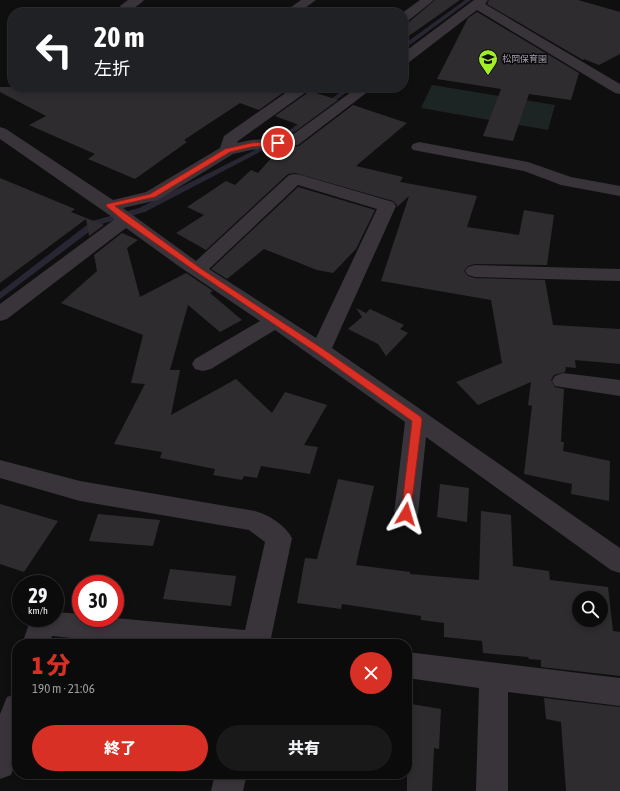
<!DOCTYPE html>
<html lang="ja">
<meta charset="utf-8">
<style>
:root{--surface:#0c0b0c;--page:#1a191a;--text:#f1f3f6;--muted:#9a9b9d;--line:#2c2b2d;--accent:#d93025}
body{margin:0;font-family:"Asap Condensed","Noto Sans JP",sans-serif;background:var(--page);color:var(--text);height:100vh;display:flex;flex-direction:column;font-size:15px;white-space:nowrap}
*{box-sizing:border-box;margin:0}
p{font-size:13px;color:var(--muted)}
.icon{flex:none;width:22px;height:22px;fill:none;stroke:currentColor;stroke-width:2;stroke-linecap:round;stroke-linejoin:round}
.map{position:relative;flex:1;overflow:hidden}
.side{position:absolute;left:12px;top:639px;width:400px;height:140px;display:flex;flex-direction:column;background:var(--surface);border-radius:16px;box-shadow:0 2px 6px #0003,0 0 0 1px var(--line)}
.side>*{flex:none}
.guide{position:absolute;left:8px;top:8px;width:400px;height:84px;border-radius:16px;box-shadow:0 2px 6px #0003,0 0 0 1px var(--line);background:#202124;color:#fff;overflow:hidden}
.tools{position:absolute;left:572px;top:591px;display:grid;gap:8px}
.tools a{display:grid;place-items:center;width:36px;height:36px;border-radius:50%;background:var(--surface);box-shadow:0 2px 6px #0003,0 0 0 1px var(--line);font-size:20px}
.speed{position:absolute;left:12px;top:575px;display:flex;gap:8px;font-size:20px;font-weight:700;text-align:center}
.speed>*{display:grid;place-content:center;width:52px;height:52px;border-radius:50%;background:var(--surface);box-shadow:0 2px 6px #0003,0 0 0 1px var(--line);line-height:1}
.speed small{font-size:10px;font-weight:400}
.speed .limit{border:6px solid #d22;background:#fff;color:#111}
.pin{position:absolute;display:grid;place-items:center;width:34px;height:34px;color:#fff;margin:-17px;border:2px solid #fff;border-radius:50%;box-shadow:0 1px 4px #0007}
.me{position:absolute;width:44px;margin:-22px;rotate:7deg;stroke-linejoin:round;filter:drop-shadow(0 0 3px #0008)}
.turn{display:flex;align-items:center;gap:14px;height:84px;padding:0 20px;font-size:18px}
.turn .icon{width:52px;height:52px;stroke-width:2.5}
.turn b{display:block;font-size:28px;line-height:34px}
.round{display:grid;place-items:center;flex:none;width:42px;height:42px;border-radius:21px;background:var(--page)}
.summary{display:flex;align-items:center;justify-content:space-between;height:68px;padding:0 20px}
h1{font-size:24px;font-weight:800;line-height:30px;color:var(--accent)}
.button{display:flex;gap:8px;margin-top:auto;padding:8px 20px}
.button a{flex:1;height:46px;border-radius:24px;background:var(--accent);color:#fff;font-size:16px;font-weight:800;line-height:46px;text-align:center}
.button a+a{background:var(--page);color:var(--text)}
.map>svg:first-child{display:block}
.green{fill:#1d2524}
.lines{fill:none;stroke-linecap:round;stroke-linejoin:round}
.stream{fill:#282633;fill-rule:evenodd}
.building{fill:#2e2c2f;fill-rule:evenodd}
.minor{fill:#38343a;fill-rule:evenodd}
.route{fill:#d93025;stroke:#8d1f18}
.labels{text-anchor:middle;dominant-baseline:central;stroke-width:3;stroke-linejoin:round;paint-order:stroke}
.far-poi-label{font-size:9px;fill:#a7a0b1;stroke:#0b0a0b;text-anchor:start}
</style>
<div class="map">
<svg width="620" height="791" viewBox="0 0 620 791">
<rect width="100%" height="100%" fill="#100f10"/>
<path class="green" d="M432,85L555,105L548,130L421,108Z"/>
<g class="lines">
<path class="stream" d="M465,0H471L403,50V45Z
M347,87H354L327,107H323V105Z
M306,118L311,119L281,141L145,212L98,225L0,299V292L92,221L139,208L277,139Z"/>
</g>
<path class="building" d="M435,0H460L403,40V23L409,22Z
M489,0H578L620,12V54L599,65L584,59L583,60L487,4Z
M477,12L579,73L571,100L529,94L513,141L483,136L501,89L437,79L468,18Z
M0,87H291L259,110L240,103L184,140L187,142L135,179L88,159L95,154L29,125L46,116L0,92Z
M310,91L338,100L293,133L299,125L275,116Z
M353,105L407,123L356,166L403,177L400,182L477,196L467,227L519,235L524,210L554,215L547,265L475,264L468,266L464,271L468,276L475,278L545,280L553,325L620,329V364L575,360L576,368L566,367L565,372L554,375L551,380L555,387L564,389L561,442H564L563,451L610,461L609,501L571,494L572,484L524,474L532,406L528,405L531,382L478,405L456,382L502,363L491,300L381,281L409,196L397,207V205L393,201L295,173L288,174L206,250L176,233L204,215L187,207L226,181L235,185L251,170L258,173L279,149L299,146Z
M0,178L75,209L71,212L104,225L89,236L86,219L0,283Z
M298,187L375,210L356,249L333,273L317,270L264,249L227,279L211,269Z
M122,233L138,240L127,248L140,297L186,273L213,291L210,293L242,320L220,332L188,305L170,370H180L171,415L236,379L272,413L285,392L327,405L304,445L318,447L310,474L261,466L257,478L244,476L242,480L213,475L215,469L160,458L162,452L114,444L145,384L131,383L143,335L61,303L97,271L94,255Z
M356,308L366,313L370,309L404,325L400,329L408,333L386,356L378,344L348,329L362,317Z
M338,479L374,486L356,565L410,572V574L479,580L481,511L511,515L513,566L549,571L550,580L608,587L613,631L620,632V676L541,667V660L529,659L528,657L483,653L482,641L444,637V623L421,620V616L342,604L341,609L297,603L305,558L317,559ZM579,598H601V620H579Z
M440,484L469,488L467,522L437,517Z
M0,504L58,521L24,572L0,564Z
M98,514L160,520L153,546L89,541Z
M170,569L236,576L231,606L163,599Z
M544,698L620,707V791H566L561,722L546,719Z
M411,704L441,709L439,749L434,748L432,791H407V717L410,718Z"/>
<g class="lines">
<path class="minor" d="M128,0H144C139,6 129,11 122,9L120,6Z
M301,0H316L298,13H283Z
M420,0H434L408,21L403,22V13H402Z
M474,0H488L485,4L620,84V94L615,93L477,10L408,63L403,64V53Z
M294,87H311L309,90L238,141L237,143L251,140L288,138L358,87H374L298,145L251,150L233,154L158,200L123,208L196,261L289,175L295,174L301,175L393,202L396,206L332,348L620,548V573L611,570L426,437L418,514L415,521L406,524L397,521L394,514L405,422L275,330L211,369L203,371L195,369L192,364L195,359L260,321L180,267L126,228L7,319L0,321V304L115,219L0,139V127L6,129L113,200L146,192L220,148L224,136ZM298,185L377,209L316,338L209,269Z
M419,142L528,162L571,177L620,186V196L561,185L524,171L413,150L411,147L413,144Z
M475,265L620,269V281L475,277L468,275L465,271L468,267Z
M563,373L620,380V396L555,386L552,381L555,376Z
M0,460L80,481L255,511C269,515 285,525 292,538L271,638L274,644H131L52,636L50,644H22L31,618H55V612L81,614V618H115L245,630L265,542L249,530L80,501L0,478Z
M407,652L620,678V706L508,692V791H476L479,688L407,678Z
M17,693V758L11,775L0,779V714L7,697Z
M215,774H247L243,791H211Z"/>
</g>
<path class="route" d="M278,141H281V144L251,147L230,152L155,197L115,206L200,268L323,349L421,417L422,420L410,517L406,518L402,517L401,514L412,421L317,353L195,271L124,221L106,206L107,204L150,194L225,149L251,143Z"/>
<defs>
<symbol id="school-pin" viewBox="-11 -11 22 30"><path d="M0 17L-7.5 6A9.5 9.5 0 1 1 7.5 6Z" fill="#a1ed2a" stroke="#0b0a0b"/><path d="M0-5L7-2L0 1L-7-2ZM-4 1L0 2.5L4 1V4Q0 6-4 4Z" fill="#111"/></symbol>
</defs>
<g fill-rule="evenodd">
<use href="#school-pin" x="477" y="48" width="22" height="30"/>
</g>
<g class="labels">
<g class="far-poi-label">
<text x="502" y="59">松岡保育園</text>
</g>
</g>
</svg>
<div class="tools">
<a><svg class="icon" aria-label="search" viewBox="0 0 24 24"><circle cx="10" cy="10" r="6"/><path d="M15 15l6 6"/></svg></a>
</div>
<div class="speed"><div>29<small>km/h</small></div><div class="limit">30</div></div>
<div class="pin" style="left:278px;top:143px;background:#d93025"><svg class="icon" aria-label="arrive" viewBox="0 0 24 24"><path d="M6 21V4h12l-3 4 3 4H6"/></svg></div>
<svg class="me" style="left:406px;top:514px" viewBox="-20 -20 40 40"><path d="M0-17L14 15 0 8-14 15z" fill="#d93025" stroke="#fff" stroke-width="4"/></svg>
<div class="guide">
<div class="turn"><svg class="icon" aria-label="left" viewBox="0 0 24 24"><path d="M17 20v-9H6M10 6l-5 5 5 5"/></svg><div><b>20 m</b>左折</div></div>
</div>
<section class="side">
<div class="summary"><div><h1>1 分</h1><p>190 m · 21:06</p></div><a class="round" style="background:#d93025;color:#fff"><svg class="icon" aria-label="close" viewBox="0 0 24 24"><path d="M6 6l12 12M18 6L6 18"/></svg></a></div>
<div class="button"><a>終了</a><a>共有</a></div>
</section>
</div>
